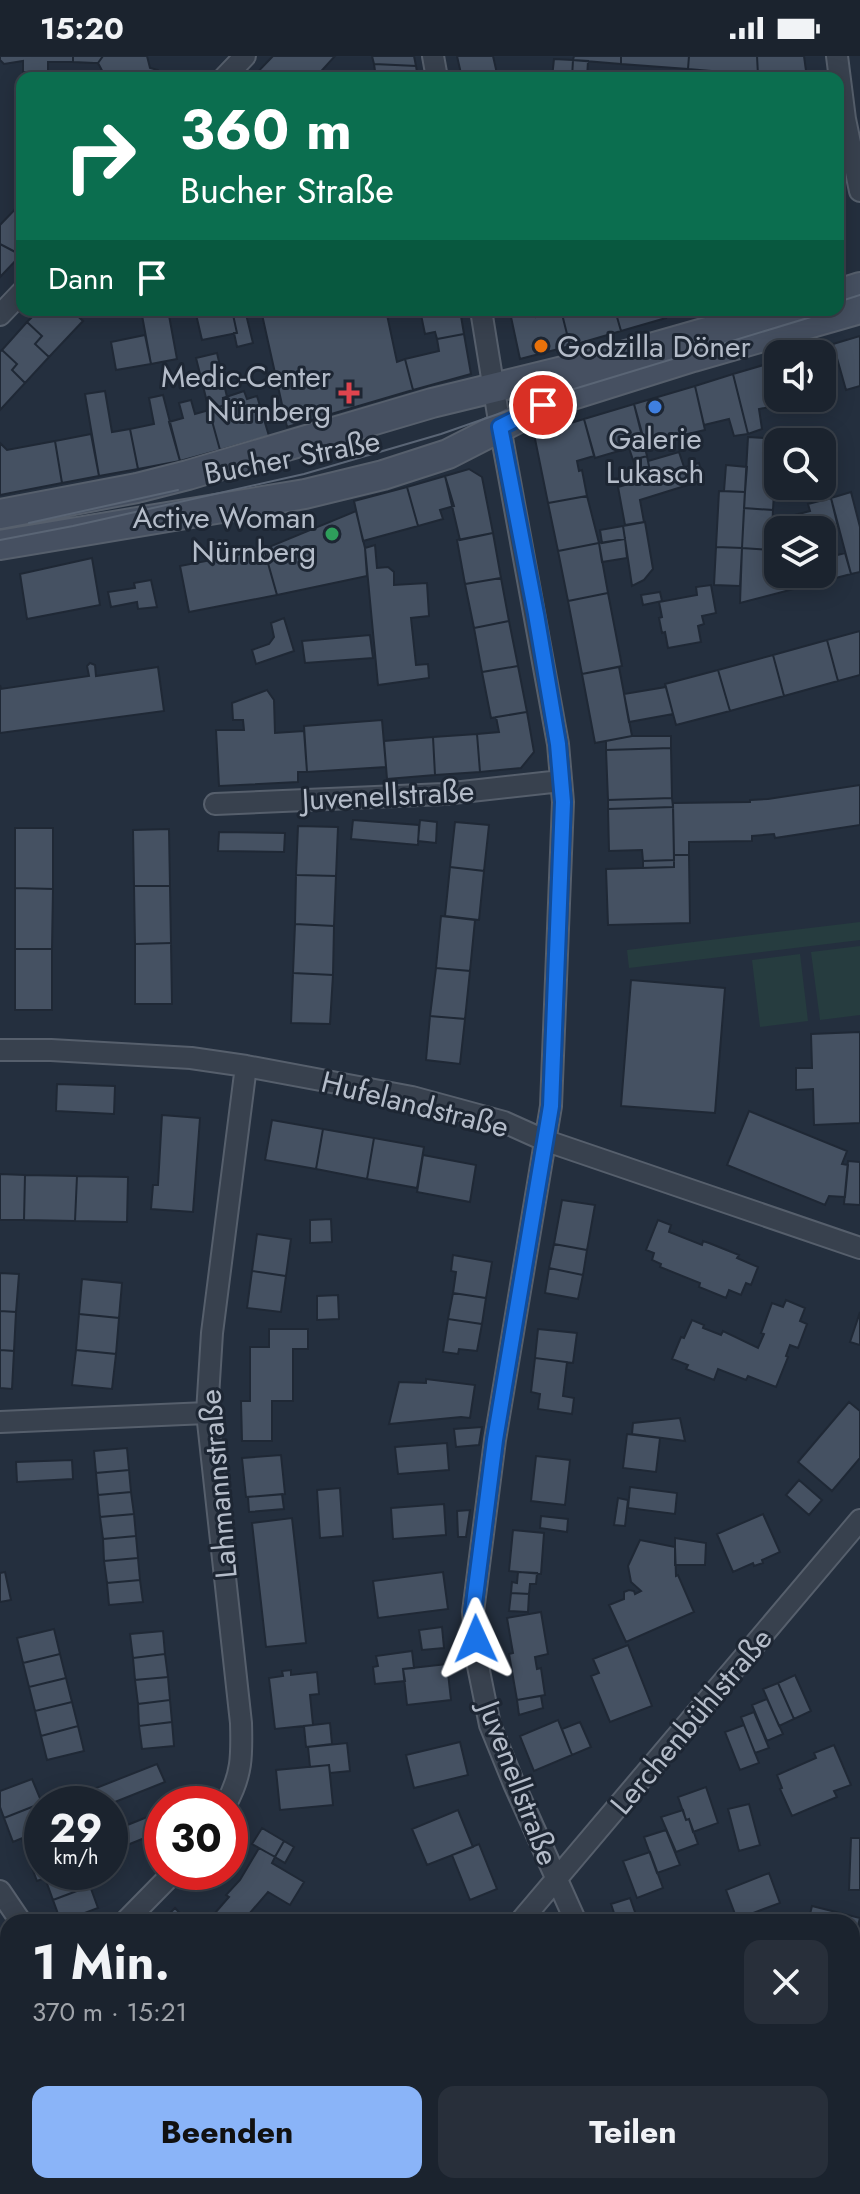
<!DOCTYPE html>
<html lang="de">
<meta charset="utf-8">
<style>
:root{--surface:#1b232e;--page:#282f3a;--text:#f1f3f6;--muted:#a0a4aa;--line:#39404a;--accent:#8ab4f8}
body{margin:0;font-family:Jost,sans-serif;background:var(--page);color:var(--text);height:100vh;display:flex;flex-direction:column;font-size:30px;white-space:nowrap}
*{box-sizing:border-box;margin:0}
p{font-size:26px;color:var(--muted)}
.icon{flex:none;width:44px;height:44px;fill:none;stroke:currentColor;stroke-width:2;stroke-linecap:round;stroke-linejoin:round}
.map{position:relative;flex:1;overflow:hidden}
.drawer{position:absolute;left:0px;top:1858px;width:860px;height:280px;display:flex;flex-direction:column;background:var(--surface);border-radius:24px 24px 0 0;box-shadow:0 4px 20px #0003,0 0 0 2px var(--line)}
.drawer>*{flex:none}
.guide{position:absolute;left:16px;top:16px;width:828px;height:244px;border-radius:16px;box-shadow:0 4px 20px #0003,0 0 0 2px var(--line);background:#0b6e4f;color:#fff;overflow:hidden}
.fabs{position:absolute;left:764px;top:284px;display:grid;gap:16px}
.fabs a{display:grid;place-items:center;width:72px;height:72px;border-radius:16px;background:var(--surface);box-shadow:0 4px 20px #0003,0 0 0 2px var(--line);font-size:40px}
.speed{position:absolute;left:24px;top:1730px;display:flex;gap:16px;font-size:40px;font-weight:700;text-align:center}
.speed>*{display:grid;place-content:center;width:104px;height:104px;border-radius:50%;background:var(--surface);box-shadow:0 4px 20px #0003,0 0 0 2px var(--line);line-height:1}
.speed small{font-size:20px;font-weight:400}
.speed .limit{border:12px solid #d22;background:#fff;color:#111}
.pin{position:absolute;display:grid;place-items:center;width:68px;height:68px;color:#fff;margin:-34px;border:4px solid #fff;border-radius:50%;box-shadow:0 2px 8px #0007}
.me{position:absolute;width:88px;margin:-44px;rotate:359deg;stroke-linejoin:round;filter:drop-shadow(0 0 6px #0008)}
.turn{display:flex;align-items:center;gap:28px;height:168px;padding:0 32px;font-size:36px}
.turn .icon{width:104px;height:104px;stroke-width:2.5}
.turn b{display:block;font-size:56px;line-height:68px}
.then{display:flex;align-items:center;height:76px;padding:0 32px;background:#0003;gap:16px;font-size:30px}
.round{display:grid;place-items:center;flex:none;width:84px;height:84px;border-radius:16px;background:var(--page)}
.overview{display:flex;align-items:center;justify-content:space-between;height:136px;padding:0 32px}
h1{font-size:48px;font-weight:700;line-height:60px}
.action{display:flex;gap:16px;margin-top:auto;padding:16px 32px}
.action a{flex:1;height:92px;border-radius:16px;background:var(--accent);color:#111;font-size:32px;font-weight:700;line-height:92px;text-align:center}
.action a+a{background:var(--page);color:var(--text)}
.status{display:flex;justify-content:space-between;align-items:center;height:56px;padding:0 40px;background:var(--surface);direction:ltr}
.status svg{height:22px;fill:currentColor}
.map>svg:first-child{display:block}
.green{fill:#263c3f}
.building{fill:#455162;stroke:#1f2835;stroke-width:2}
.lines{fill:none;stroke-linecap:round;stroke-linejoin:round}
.minor-casing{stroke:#565f6c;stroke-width:24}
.secondary-casing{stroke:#565f6c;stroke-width:32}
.minor{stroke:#38414e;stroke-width:20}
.secondary{stroke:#465061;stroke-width:28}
.tram{stroke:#5a6575;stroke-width:2}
.route-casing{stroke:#114b97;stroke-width:20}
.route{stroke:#1a73e8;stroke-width:14}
.food-dot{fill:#e8710a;stroke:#1d2633;stroke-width:3}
.health-dot{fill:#e0444e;stroke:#1d2633;stroke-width:3}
.shop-dot{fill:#3f7fe0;stroke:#1d2633;stroke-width:3}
.leisure-dot{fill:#2e9e5b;stroke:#1d2633;stroke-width:3}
.labels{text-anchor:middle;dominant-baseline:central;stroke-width:6;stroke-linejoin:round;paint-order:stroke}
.poi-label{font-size:30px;fill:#b4bcc9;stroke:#1d2633;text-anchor:end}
.street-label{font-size:30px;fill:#b4bcc9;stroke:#1d2633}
</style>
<div class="status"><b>15:20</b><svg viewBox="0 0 49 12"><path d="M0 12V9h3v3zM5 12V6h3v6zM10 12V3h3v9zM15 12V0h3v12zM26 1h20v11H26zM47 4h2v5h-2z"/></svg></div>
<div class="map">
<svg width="860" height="2138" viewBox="0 0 860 2138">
<rect width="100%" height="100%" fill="#242f3e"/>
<path class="green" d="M860,866V884L629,912L627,894Z
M860,890V959L820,964L811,896Z
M800,898L808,965L760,971L752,904Z"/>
<path class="building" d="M0,0H73V6H48V16H23V5L4,8L0,4Z
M73,0H103L98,7H94L73,6Z
M103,0H147L150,12L158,14L160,22H106L98,7Z
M273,0H335L315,22H252Z
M372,0H414L416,10L374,8Z
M457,0H493L498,22H462Z
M574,0H621V8L573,4Z
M621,0H689L688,13L621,8Z
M689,0H757L758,19L688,13Z
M757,0H804L807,22H769V20L758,19Z
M554,3L573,4L572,22H552Z
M573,4L588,5L587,22H572Z
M374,8L416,10L418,22H376Z
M22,146V198L21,199L0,188V169Z
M0,188L21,199L0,221Z
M39,254H71L83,265L49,301L35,288L42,280L27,266Z
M141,254H168L177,303L151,308Z
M195,254H232L237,277L202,284Z
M232,254H245L253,287L237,291L234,277H237Z
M261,254H386L397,306L405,303L413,334L287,371Z
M420,254H460L464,278L437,283L435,276L425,278Z
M561,254H615L621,275L570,290Z
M561,254L570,290L520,303L511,261L534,256L536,261Z
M615,254H664L666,262L621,275Z
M27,266L42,280L35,288L49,301L25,327L12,314L17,308L2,294Z
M464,278L471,318L413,334L405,303L439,295L437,283Z
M145,279L151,308L116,314L111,286Z
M860,280V330L846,334L833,288Z
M2,294L17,308L12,314L25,327L0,354V295Z
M217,297L227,341L223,342L225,349L209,354L196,302Z
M777,305L778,342H794L795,346L759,353L762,373L748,378L733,318Z
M733,318L748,378L734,380L729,363L704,369L695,330Z
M822,324L829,345L797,354L794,342H822Z
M695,330L705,374L645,388L634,348Z
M105,335L112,376L130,373L138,413L99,420L85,338Z
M244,335L247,343L257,340L269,380L220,394L209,354L225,349L223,342Z
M163,339L180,405L138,413L130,373L154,368L149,342Z
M191,344L195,358L209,354L220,394L180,405L169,366L183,362L179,347Z
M634,348L647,400L633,404L629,392L595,402L584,363Z
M584,363L594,400L577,405L579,415L582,414L587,440L548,447L534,378Z
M91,378L99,420L62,427L55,385Z
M748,381L777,383L773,454L744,452Z
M55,385L62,427L0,439V387L7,394Z
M679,396L684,411L651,421L648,405Z
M647,400L651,421L639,424L633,404Z
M699,407L704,424L640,444L644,466L625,469L618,431Z
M726,409L747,411L745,436L724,435Z
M469,413L482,421L493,477L460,484L445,420Z
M445,420L454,450L440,454L443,463L418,470L407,431Z
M407,431L418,470L363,485L354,445Z
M719,435L745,436L742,492L716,491Z
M851,436L860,471V516L851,518L831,442Z
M587,440L599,487L558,495L548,447Z
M831,442L838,471L822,475L790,474L787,461L810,455L808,448Z
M744,452L773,454L771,494L742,492Z
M356,455L365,492L367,520L277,539L264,493Z
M645,466L653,513L644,524L632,530L623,470Z
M623,470L625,483L602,487L600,474Z
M493,477L501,522L465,528L457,484Z
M625,483L627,502L602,506L599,487Z
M599,487L608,537L568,545L558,495Z
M375,489L377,512L388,511L394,516V529L427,527L429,560L411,562L416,609L428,608L429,622L378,629L365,492Z
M716,491L742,492L740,530L714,529Z
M742,492L771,494L769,517L778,515V518H822V503L845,497L851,518L740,547Z
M264,493L277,539L189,556L180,510L211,504L210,501L226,498L227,501Z
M92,502L100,549L27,563L20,518Z
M501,522L509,565L474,572L465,528Z
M151,524L157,551L138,553L137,546L111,551L108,536L135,532L134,527Z
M711,529L716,557L702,560L704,568L698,570L701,586L668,592L665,576L662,577L659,562L662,561L659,546L697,539L696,531Z
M660,536L662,545L643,549L641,539Z
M608,537L622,610L582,618L568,545Z
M284,562L294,595L256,608L252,594L269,588L274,581L271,567Z
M509,565L518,610L482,616L474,572Z
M860,575V619L838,625L827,584Z
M370,579L373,602L305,607L302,585Z
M827,584L838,625L784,640L773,599Z
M773,599L784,640L730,655L718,614Z
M90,607L95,609L96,620L158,611L164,655L0,677V629L1,633L89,620L87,610Z
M518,610L527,656L491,662L482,616Z
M619,611L632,680L595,687L582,618Z
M718,614L730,655L676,669L665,628Z
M666,631L673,658L629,666L624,638Z
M267,634L274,644L275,677L304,675L307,716H298V726L219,730L216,674H244L243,664H233L232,647Z
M527,656L534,696L521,712L480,716L477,678L499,676L496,661Z
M382,664L386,711L307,716L304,670Z
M477,678L480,716L435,719L433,681Z
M632,680H671V692L606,694V685Z
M433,681L435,719L387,723L384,685Z
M671,692L672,742L608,744L606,694Z
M860,729V769L775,782L774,778L752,780V785L689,786V799H674L673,747L750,746V744L768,743Z
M672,742L673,751L608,753V744Z
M673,751L674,804L643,805L642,794L609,795L608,753Z
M353,764L419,769L418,789L351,783Z
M420,764L437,766L436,787L418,785Z
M455,766L489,769L484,815L450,811Z
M298,770L338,771L336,820L296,819Z
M15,772H53V833L15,832Z
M169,773L170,830H134L133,774Z
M219,776L285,777L284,796L218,795Z
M674,799H689L690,867L608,869L606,813L674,811Z
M674,804V811L643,812V805Z
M450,811L484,815L479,864L445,860Z
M296,819L336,820L334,870L295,868Z
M134,830H170L171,887L135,888Z
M15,832L53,833L52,893H15Z
M441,860L475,864L470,915L436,912Z
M295,868L334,870L333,919L293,917Z
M171,887L172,948H135V888Z
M15,893H52V954H15Z
M436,912L470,915L465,963L430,960Z
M293,917L333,919L330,968L291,967Z
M631,924L725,932L715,1057L621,1050Z
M430,960L465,963L460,1008L426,1004Z
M860,976V1067L814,1069L813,1033L796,1034V1012H812L811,978Z
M57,1028L115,1030L114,1058L56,1055Z
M749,1055L847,1095L842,1108L848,1109L845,1141L829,1140L825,1149L727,1109Z
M162,1059L200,1062L193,1156L151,1153L153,1129H158Z
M272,1064L323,1073L316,1113L265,1104Z
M323,1073L374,1082L367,1123L316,1113Z
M374,1082L424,1091L417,1132L367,1123Z
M423,1099L476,1109L470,1146L417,1136Z
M848,1105L860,1106V1149L844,1148Z
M0,1118L25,1119L24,1164H0Z
M25,1119L77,1120L75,1165L24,1164Z
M77,1120L128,1121L127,1166L75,1165Z
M562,1144L595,1149L587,1194L554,1188Z
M331,1163L332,1186L310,1187V1164Z
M658,1164L671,1169L669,1176L702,1189L703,1185L709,1187L739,1199L737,1202L758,1211L751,1229L746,1227L741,1239L729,1234L726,1242L699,1231L700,1227L660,1211L661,1208L652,1204L654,1197L646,1194Z
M257,1178L291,1183L286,1220L252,1215Z
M554,1188L587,1194L583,1219L549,1212Z
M453,1199L492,1206L486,1242L453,1237L456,1216L451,1215Z
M549,1212L583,1219L578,1243L545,1237Z
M252,1215L286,1220L281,1256L247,1252Z
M0,1217L19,1218L16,1256L0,1255Z
M82,1223L122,1227L119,1262L79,1258Z
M453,1237L486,1242L482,1268L448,1263Z
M338,1239L339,1263L317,1264V1240Z
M786,1244L805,1252L800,1265L807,1268L798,1292L790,1289L786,1300L788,1301L776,1331L748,1320L746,1324L718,1313L714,1324L686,1313L688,1309L672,1303L681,1281L684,1282L692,1264L704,1269L703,1272L721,1279L723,1275L758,1292L764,1278L761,1277L772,1247L783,1251Z
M0,1255L16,1256L14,1295L0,1294Z
M860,1256V1289L850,1286Z
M79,1258L119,1262L116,1298L76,1294Z
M448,1263L482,1268L477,1295L459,1293L458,1298L443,1296Z
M269,1273H308V1293H293V1345H272V1385H242L241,1345H250V1291H269Z
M538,1273L577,1277L573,1307L535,1302Z
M0,1294L14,1295L12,1333L0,1332Z
M76,1294L116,1298L112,1333L72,1329Z
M535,1302L567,1306L563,1340L574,1342L572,1358L538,1353L540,1338L531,1336Z
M426,1323L475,1329L470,1362L461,1361L389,1368L399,1326L426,1327Z
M849,1346L860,1355V1402L832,1435L798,1406Z
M680,1362L685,1385L632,1378L633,1367Z
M482,1371L479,1389L456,1391L454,1373Z
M627,1378L660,1382L656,1416L623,1412Z
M447,1387L449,1414L398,1418L395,1391Z
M127,1392L129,1414L96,1417L94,1395Z
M281,1399L285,1438L246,1441L242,1402Z
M536,1400L570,1404L565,1449L531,1445Z
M72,1404L73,1423L17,1426L16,1406Z
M129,1414L131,1436L98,1439L96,1417Z
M799,1424L822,1444L809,1459L786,1439Z
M630,1431L677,1437L675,1458L628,1452Z
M340,1432L343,1480L320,1482L317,1434Z
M131,1436L134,1458L100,1461L98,1439Z
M282,1438L284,1453L249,1456L248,1441Z
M618,1442L628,1444L625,1470L614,1469Z
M444,1448L446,1479L393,1483L391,1452Z
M470,1454L466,1481H458L457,1455Z
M134,1458L136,1480L103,1483L100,1461Z
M763,1458L780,1496L762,1504L763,1507L754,1510L753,1507L733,1516L717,1478Z
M541,1460L568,1463L567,1476L540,1472Z
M292,1462L306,1587L266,1591L252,1467Z
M513,1474L544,1477L541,1518L509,1515Z
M136,1480L138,1502L104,1505L103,1483Z
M675,1482L706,1487L705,1509H675Z
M640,1484L675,1491L676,1520L678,1519L694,1556L626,1586L609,1549L624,1543V1536L629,1534L634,1535L635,1538L641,1535L631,1526L628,1510Z
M138,1502L140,1524L107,1527L104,1505Z
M5,1516L11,1544L0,1546V1517Z
M443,1516L448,1553L378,1562L373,1525Z
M518,1516L537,1517L536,1528H530L529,1538L511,1537L512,1526L517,1527Z
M140,1524L143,1546L109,1549L107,1527Z
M511,1537L529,1538L528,1556L509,1555Z
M541,1556L548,1598L535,1601L537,1613L541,1612L545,1639L517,1644L509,1598L513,1597L507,1562Z
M442,1571L444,1592L422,1594L419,1574Z
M54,1573L60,1598L23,1607L17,1582Z
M163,1575L165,1598L133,1602L130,1578Z
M628,1589L652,1650L610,1666L591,1620L599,1617L593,1603Z
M412,1595L414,1612L403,1613L405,1625L375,1628L373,1611L378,1610L376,1600Z
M60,1598L66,1622L29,1631L23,1607Z
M165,1598L168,1621L135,1624L133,1602Z
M447,1608L451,1644L407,1649L403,1613Z
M291,1614V1619L317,1616L319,1638L310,1639L313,1669L275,1673L269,1622L283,1620L282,1615Z
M795,1619L811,1655L794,1663L778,1627Z
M168,1621L170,1644L138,1648L135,1624Z
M66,1622L72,1646L35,1655L29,1631Z
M778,1627L794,1663L779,1670L763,1633Z
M541,1640L543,1652L519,1659L517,1644Z
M767,1643L783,1678L767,1685L752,1649Z
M170,1644L172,1666L139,1670L138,1648Z
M72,1646L78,1670L41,1680L35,1655Z
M754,1656L769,1692L755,1697L741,1661Z
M558,1664L572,1699L534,1715L520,1680Z
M172,1666L174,1690L142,1693L139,1670Z
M580,1666L591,1691L572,1699L562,1673Z
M330,1667L332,1688L306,1691L304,1670Z
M744,1669L759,1707L740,1714L725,1676Z
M78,1670L84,1695L47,1704L41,1680Z
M460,1686L468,1719L414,1732L406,1699Z
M347,1687L350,1715L330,1717L329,1709L310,1711L308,1691Z
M834,1689L851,1729L834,1735L837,1741L792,1760L780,1733L782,1732L777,1719L816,1702L814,1697Z
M157,1708L165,1726L110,1748H90L86,1736Z
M329,1709L333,1749L280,1754L276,1714Z
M32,1723L42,1747L4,1762L0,1751V1735Z
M706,1731L718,1767L693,1776L689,1763L686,1764L678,1741Z
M42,1747V1774L13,1786L4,1762Z
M749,1748L760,1789L739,1795L728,1753Z
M458,1754L473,1791L427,1809L412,1773Z
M683,1754L686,1764L689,1763L698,1788L676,1796L661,1761Z
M162,1755V1775L110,1796V1776Z
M262,1772L284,1785L275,1801L252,1788Z
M666,1774L680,1809L657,1817L644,1781Z
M42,1775V1799L29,1804L22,1783Z
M851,1782H860V1834H849Z
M284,1785L294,1791L285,1807L275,1801Z
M479,1788L497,1833L470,1844L452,1799Z
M259,1792L275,1801L272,1807L304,1826L290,1849L268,1836L249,1858L256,1866H225L215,1857L229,1841L226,1839L240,1824Z
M650,1796L663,1832L637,1842L623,1805Z
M42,1799V1816H61L37,1825L29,1804Z
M61,1816H84L90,1830L53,1844L45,1822Z
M769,1817L780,1847L753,1857L757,1866H738L726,1834Z
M90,1830L98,1852L61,1866L53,1844Z
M630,1842L636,1859L617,1866L611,1848Z
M812,1850L860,1862L852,1894V1866H808Z
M175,1852L188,1866H161Z
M859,1867L860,1868V1910L852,1908V1894Z
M8,1988V2010L0,2014V1992Z
M852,2005L860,2007V2043L852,2042Z
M860,2050V2138H832L834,2130H852V2069H855Z
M136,2130H151L155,2138H121Z
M568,2130H610V2138H560V2136L569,2135Z"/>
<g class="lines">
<defs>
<path id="minor" d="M433,0L437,22
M837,0L845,63L860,135
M224,22L245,0
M481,254L500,371L558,688L563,746L551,1050L495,1384L473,1556L478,1610L490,1669L514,1728L576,1866
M0,259L22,236
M215,748L444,738L561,725
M0,994H51L191,1002L246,1010L412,1041L504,1066L544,1084L860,1192
M0,1366L207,1357
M226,1748C242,1719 242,1700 241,1667L207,1357L212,1277L246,1010
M0,1835L21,1866
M125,1866L174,1816
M520,1866L860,1464
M197,2130L202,2138
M647,2130L648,2138
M280,2138L287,2130"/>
<path id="secondary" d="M838,238L860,231
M0,458L137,432L188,419L432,347L616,302L784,254
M0,489L305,438L383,419L448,398L550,346L693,301L860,253"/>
</defs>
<use href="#minor" class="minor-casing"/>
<use href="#secondary" class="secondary-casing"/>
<use href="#minor" class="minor"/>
<use href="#secondary" class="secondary"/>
<path class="tram" d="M838,246L860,239
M29,467L178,434
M0,484L73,470L304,418L441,378L541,343L834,254"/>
</g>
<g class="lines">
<defs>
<path id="route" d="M476,1583L473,1556L495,1384L551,1050L563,746L558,688L536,558L500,371L543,349"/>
</defs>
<use href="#route" class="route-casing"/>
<use href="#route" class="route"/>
</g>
<circle class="food-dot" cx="541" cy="290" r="8"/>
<path class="health-dot" d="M345 325h8v8h8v8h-8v8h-8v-8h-8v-8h8z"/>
<circle class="shop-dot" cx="655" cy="351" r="8"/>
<circle class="leisure-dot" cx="332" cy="478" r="8"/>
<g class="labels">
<g class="poi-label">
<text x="557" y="290" text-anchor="start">Godzilla Döner</text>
<text x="331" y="320">Medic-Center<tspan x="331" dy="34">Nürnberg</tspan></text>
<text x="655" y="382" text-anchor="middle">Galerie<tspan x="655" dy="34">Lukasch</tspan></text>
<text x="316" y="461">Active Woman<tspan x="316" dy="34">Nürnberg</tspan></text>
</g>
<g class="street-label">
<text transform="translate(292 401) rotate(-11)">Bucher Straße</text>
<text transform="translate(388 739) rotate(-3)">Juvenellstraße</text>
<text transform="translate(415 1048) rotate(14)">Hufelandstraße</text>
<text transform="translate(218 1428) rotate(-95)">Lahmannstraße</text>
<text transform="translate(691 1665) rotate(-50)">Lerchenbühlstraße</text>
<text transform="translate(519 1727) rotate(69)">Juvenellstraße</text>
</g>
</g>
</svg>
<div class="fabs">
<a><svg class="icon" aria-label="sound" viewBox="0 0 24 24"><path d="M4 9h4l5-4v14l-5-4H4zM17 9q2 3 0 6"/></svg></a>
<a><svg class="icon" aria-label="search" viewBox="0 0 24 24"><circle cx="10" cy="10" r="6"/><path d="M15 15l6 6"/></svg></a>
<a><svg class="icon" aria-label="layers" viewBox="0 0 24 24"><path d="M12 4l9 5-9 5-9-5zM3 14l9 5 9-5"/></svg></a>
</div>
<div class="speed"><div>29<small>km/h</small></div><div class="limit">30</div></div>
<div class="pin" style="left:543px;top:349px;background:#d93025"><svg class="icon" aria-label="arrive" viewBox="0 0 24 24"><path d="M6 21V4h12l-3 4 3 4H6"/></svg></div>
<svg class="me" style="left:476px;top:1583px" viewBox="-20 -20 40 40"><path d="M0-17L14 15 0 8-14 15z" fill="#1a73e8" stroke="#fff" stroke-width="4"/></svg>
<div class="guide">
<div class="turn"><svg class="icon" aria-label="right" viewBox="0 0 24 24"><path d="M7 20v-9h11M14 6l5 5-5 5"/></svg><div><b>360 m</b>Bucher Straße</div></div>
<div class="then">Dann<svg class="icon" aria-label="arrive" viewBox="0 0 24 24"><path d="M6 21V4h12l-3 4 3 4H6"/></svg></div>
</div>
<section class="drawer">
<div class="overview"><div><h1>1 Min.</h1><p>370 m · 15:21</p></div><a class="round"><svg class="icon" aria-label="close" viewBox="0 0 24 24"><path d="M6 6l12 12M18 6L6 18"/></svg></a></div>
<div class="action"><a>Beenden</a><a>Teilen</a></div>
</section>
</div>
